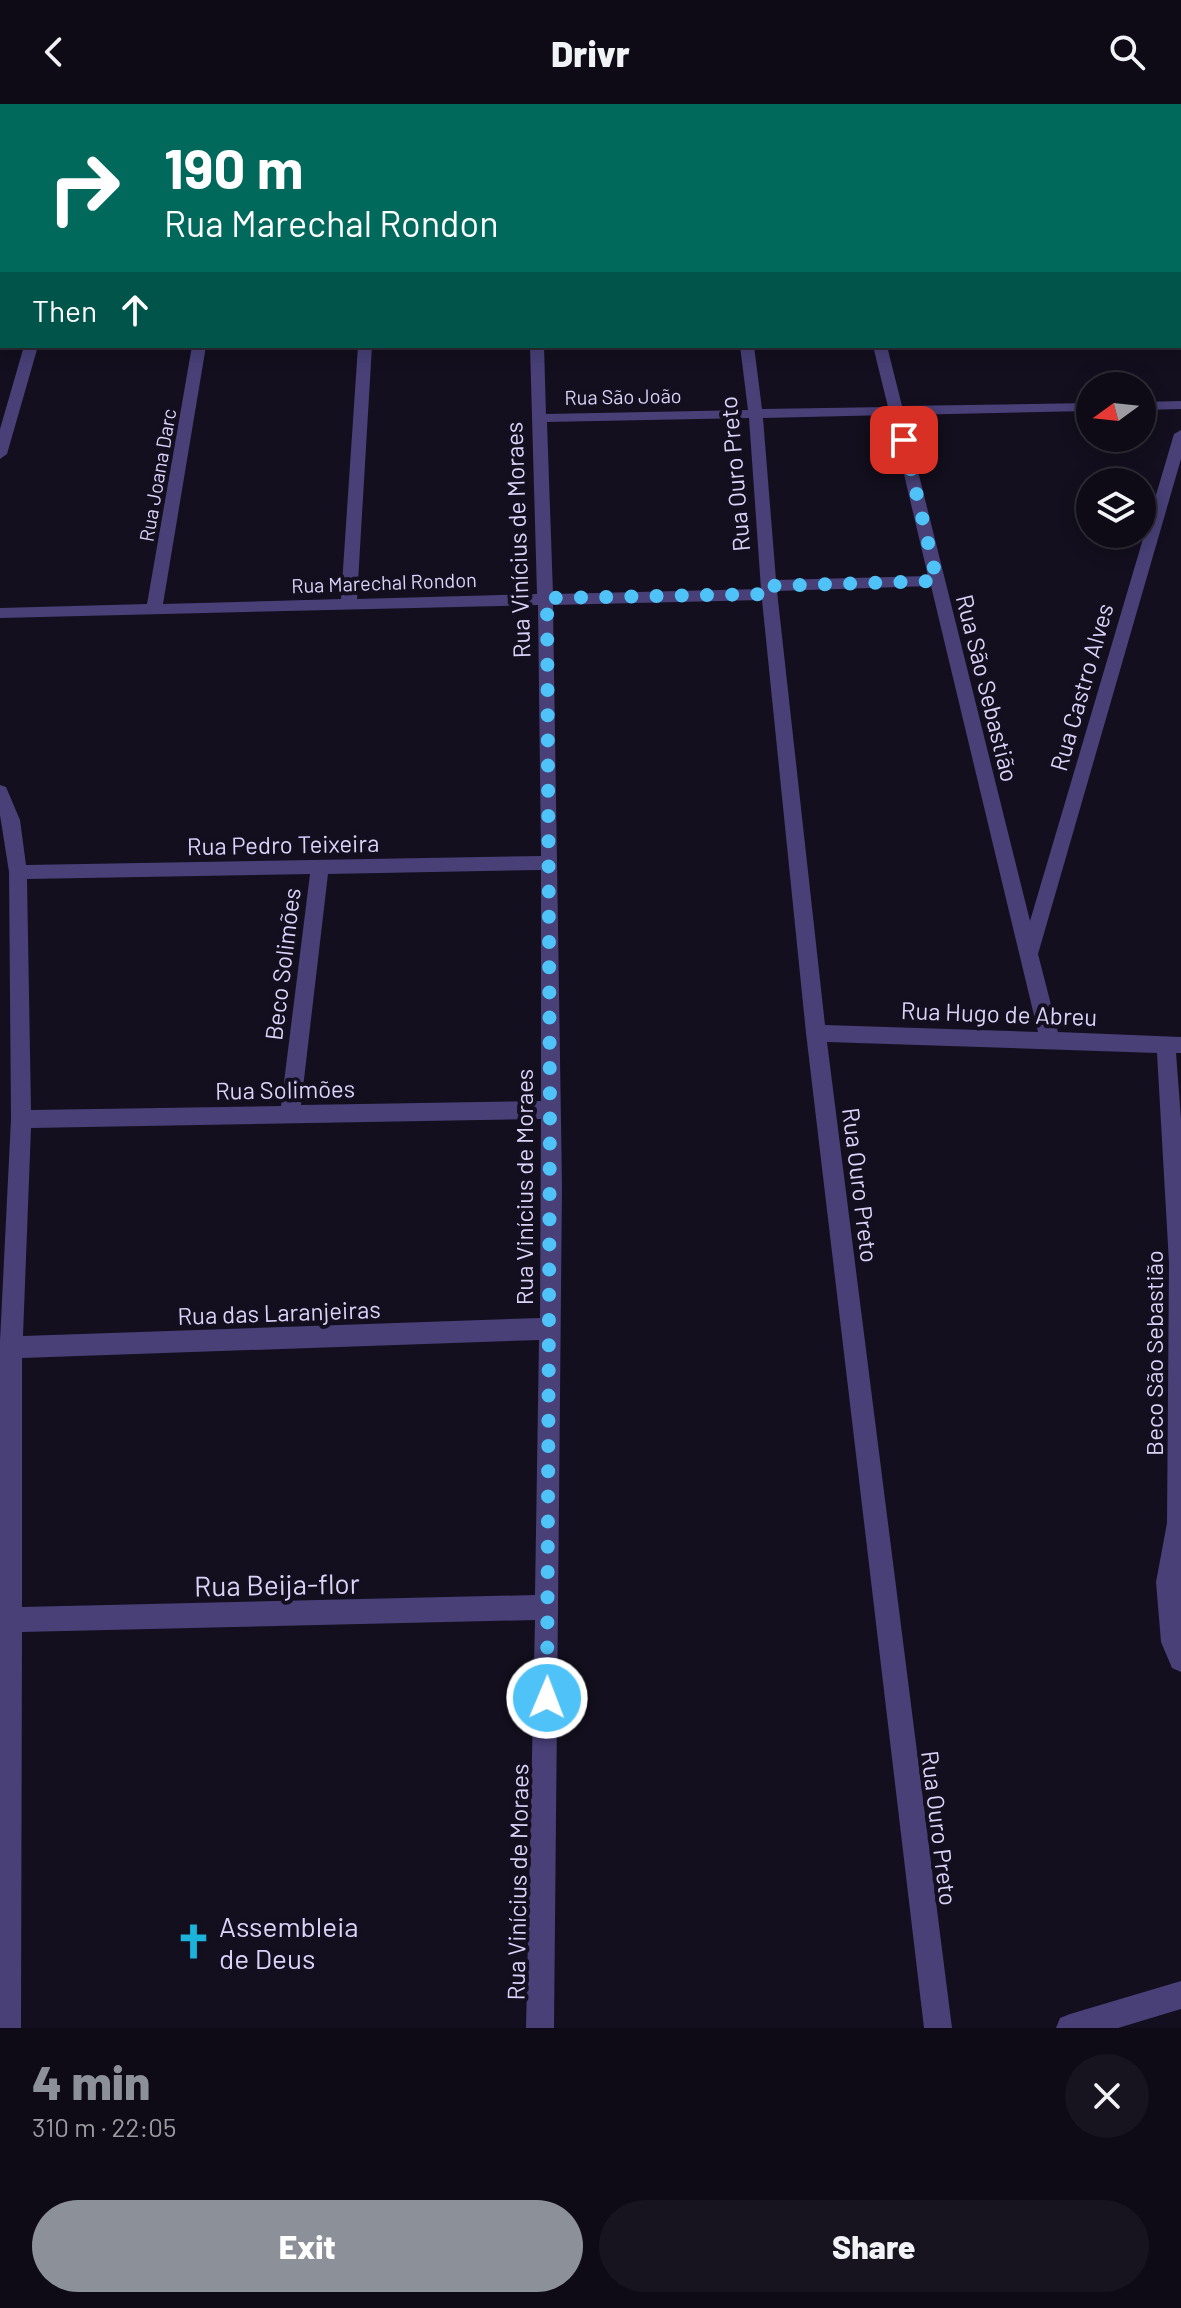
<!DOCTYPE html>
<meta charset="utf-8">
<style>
:root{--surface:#0e0b16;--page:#17141f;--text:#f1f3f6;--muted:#9b9ba1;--line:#2e2b35;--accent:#8c9099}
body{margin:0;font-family:Barlow,sans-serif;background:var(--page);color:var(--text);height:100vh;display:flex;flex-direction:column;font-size:30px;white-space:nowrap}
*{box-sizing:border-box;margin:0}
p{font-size:26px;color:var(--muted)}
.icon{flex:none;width:44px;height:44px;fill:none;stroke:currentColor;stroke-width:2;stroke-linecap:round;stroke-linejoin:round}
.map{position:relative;height:1924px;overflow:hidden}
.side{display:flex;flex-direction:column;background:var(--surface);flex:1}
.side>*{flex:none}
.guide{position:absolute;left:0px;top:0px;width:1182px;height:244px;box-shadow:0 4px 20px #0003,0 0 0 2px var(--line);background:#00695c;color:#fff;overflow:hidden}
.needle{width:52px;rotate:255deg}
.controls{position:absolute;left:1076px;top:268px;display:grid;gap:16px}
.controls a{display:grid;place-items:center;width:80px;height:80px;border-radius:50%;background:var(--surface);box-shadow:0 4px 20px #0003,0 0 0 2px var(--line);font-size:40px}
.pin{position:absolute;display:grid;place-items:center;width:68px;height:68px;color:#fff;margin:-34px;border-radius:16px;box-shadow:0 4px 12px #0006}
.me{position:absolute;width:88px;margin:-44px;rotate:1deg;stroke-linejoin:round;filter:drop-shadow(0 0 6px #0008)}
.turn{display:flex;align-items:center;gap:28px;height:168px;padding:0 32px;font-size:36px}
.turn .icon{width:104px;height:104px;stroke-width:2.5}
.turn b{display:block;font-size:56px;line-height:68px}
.then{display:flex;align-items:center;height:76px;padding:0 32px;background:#0003;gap:16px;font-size:30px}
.round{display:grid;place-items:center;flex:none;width:84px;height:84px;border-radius:42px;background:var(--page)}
.headline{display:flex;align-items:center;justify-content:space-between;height:136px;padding:0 32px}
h1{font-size:48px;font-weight:800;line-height:60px;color:var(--accent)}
.primary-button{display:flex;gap:16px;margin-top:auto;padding:16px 32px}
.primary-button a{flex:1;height:92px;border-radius:48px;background:var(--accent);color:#fff;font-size:32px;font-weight:800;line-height:92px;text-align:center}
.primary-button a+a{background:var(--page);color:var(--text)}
header{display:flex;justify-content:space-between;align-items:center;height:104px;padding:0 32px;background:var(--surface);font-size:36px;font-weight:800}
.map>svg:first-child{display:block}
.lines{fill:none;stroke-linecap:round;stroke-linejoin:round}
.minor{fill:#484077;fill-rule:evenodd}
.tertiary{fill:#484077;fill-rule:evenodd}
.route{stroke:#4fc3f7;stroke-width:14;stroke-dasharray:0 25.2}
.labels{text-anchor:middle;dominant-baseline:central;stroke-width:8;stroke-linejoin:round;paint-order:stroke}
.far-street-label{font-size:20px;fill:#dbd2f9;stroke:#130f1e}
.street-label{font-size:24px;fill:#dbd2f9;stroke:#130f1e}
.near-street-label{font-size:28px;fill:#dbd2f9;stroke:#130f1e}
.near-poi-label{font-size:28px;fill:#dbd2f9;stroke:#130f1e;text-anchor:start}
</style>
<header><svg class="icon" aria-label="back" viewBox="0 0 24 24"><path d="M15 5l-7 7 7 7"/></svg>Drivr<svg class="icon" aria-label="search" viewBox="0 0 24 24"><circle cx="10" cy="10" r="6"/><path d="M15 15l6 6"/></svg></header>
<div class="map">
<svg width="1181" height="1924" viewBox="0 0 1181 1924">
<rect width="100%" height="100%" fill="#130f1e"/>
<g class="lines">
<path class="minor" d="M109,0H136L107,2Z
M723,0H749L721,2Z
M1021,0H1033L1035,2H1023Z
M0,12H2V18H0Z
M0,87H2V95H0Z
M24,242H38L7,350L0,355V325Z
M192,242H206L163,500L341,495L358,242H372L357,495L537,490L530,242H544L546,310L748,306L740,242H754L762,305L888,303L873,242H887L902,302L1090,299V307L904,311L1030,817L1174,330L1181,326V355L1038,850L1058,928L1181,933V949H1176L1181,1015V1568L1172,1564L1161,1538L1156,1478L1167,1419L1169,1159L1157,949L827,938L952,1924H924L806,929L762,496L553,501L562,1083L554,1924H526L535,1516L22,1528L21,1924H0V1237L11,1015L9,768L0,711V681L6,683L20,716L26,761L541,752L538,501L0,514V504L147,500ZM890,311L928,472L776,476L763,314ZM749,314L761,485L553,490L547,318ZM931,482L1038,928L825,921L777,487ZM541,766V997L301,1001L328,770ZM310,770L281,1002L31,1006L27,775ZM541,1015L540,1214L23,1232L31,1024ZM539,1236L535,1491L22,1503V1254Z
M1181,297V305L1142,306V298Z
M1181,1877V1905L1118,1924H1056L1060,1914L1070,1910Z"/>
<path class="tertiary" d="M1180,192H1181V200H1180Z
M0,223H2V231H0Z"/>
</g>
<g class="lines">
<path class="route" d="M547,1594L550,1006L547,494L769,490V482L937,477L904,336"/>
</g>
<defs>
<symbol id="church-bare" viewBox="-9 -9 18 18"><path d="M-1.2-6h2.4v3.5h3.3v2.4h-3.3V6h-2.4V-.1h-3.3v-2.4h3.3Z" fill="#1cb3db" stroke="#130f1e" stroke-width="2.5" paint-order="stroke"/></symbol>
</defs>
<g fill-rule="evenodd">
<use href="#church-bare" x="168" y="1812" width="51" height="51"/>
</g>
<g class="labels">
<g class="far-street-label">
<text transform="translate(623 292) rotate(-1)">Rua São João</text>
<text transform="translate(157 371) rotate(-80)">Rua Joana Darc</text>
<text transform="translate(384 478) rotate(-2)">Rua Marechal Rondon</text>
</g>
<g class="street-label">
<text transform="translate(734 370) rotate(-95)">Rua Ouro Preto</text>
<text transform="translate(517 436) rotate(-92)">Rua Vinícius de Moraes</text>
<text transform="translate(1081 583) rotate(-74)">Rua Castro Alves</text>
<text transform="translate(988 584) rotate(76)">Rua São Sebastião</text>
<text transform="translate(283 740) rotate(-1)">Rua Pedro Teixeira</text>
<text transform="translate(282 860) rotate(-83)">Beco Solimões</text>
<text transform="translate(999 909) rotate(2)">Rua Hugo de Abreu</text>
<text transform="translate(285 985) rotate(-1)">Rua Solimões</text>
<text transform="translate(861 1081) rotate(83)">Rua Ouro Preto</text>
<text transform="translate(523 1083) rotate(-90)">Rua Vinícius de Moraes</text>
<text transform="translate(279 1208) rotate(-2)">Rua das Laranjeiras</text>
<text transform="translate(1153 1249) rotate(-90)">Beco São Sebastião</text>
<text transform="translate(940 1724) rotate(83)">Rua Ouro Preto</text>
<text transform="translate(517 1778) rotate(-89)">Rua Vinícius de Moraes</text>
</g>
<g class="near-street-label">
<text transform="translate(277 1480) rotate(-1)">Rua Beija-flor</text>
</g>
<g class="near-poi-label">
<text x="219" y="1822">Assembleia<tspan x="219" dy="32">de Deus</tspan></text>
</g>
</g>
</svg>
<div class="controls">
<a><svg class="needle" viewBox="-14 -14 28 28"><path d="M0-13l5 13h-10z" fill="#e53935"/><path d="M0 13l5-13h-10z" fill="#9b9ba1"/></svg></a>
<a><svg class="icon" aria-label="layers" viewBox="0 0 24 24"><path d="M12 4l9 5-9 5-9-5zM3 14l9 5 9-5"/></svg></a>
</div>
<div class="pin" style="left:904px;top:336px;background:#d93025"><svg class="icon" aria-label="arrive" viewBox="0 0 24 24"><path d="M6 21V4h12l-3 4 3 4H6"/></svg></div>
<svg class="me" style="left:547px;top:1594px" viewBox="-20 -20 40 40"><circle r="17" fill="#4fc3f7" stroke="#fff" stroke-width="3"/><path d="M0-11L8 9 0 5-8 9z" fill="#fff"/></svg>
<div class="guide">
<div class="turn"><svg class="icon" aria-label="right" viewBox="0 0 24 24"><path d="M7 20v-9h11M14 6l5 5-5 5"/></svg><div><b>190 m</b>Rua Marechal Rondon</div></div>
<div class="then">Then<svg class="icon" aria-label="ahead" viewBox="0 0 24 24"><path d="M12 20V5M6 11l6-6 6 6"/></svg></div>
</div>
</div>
<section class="side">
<div class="headline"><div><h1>4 min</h1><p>310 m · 22:05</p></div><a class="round"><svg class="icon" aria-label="close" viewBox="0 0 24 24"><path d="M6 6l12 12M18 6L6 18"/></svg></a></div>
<div class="primary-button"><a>Exit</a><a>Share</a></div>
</section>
